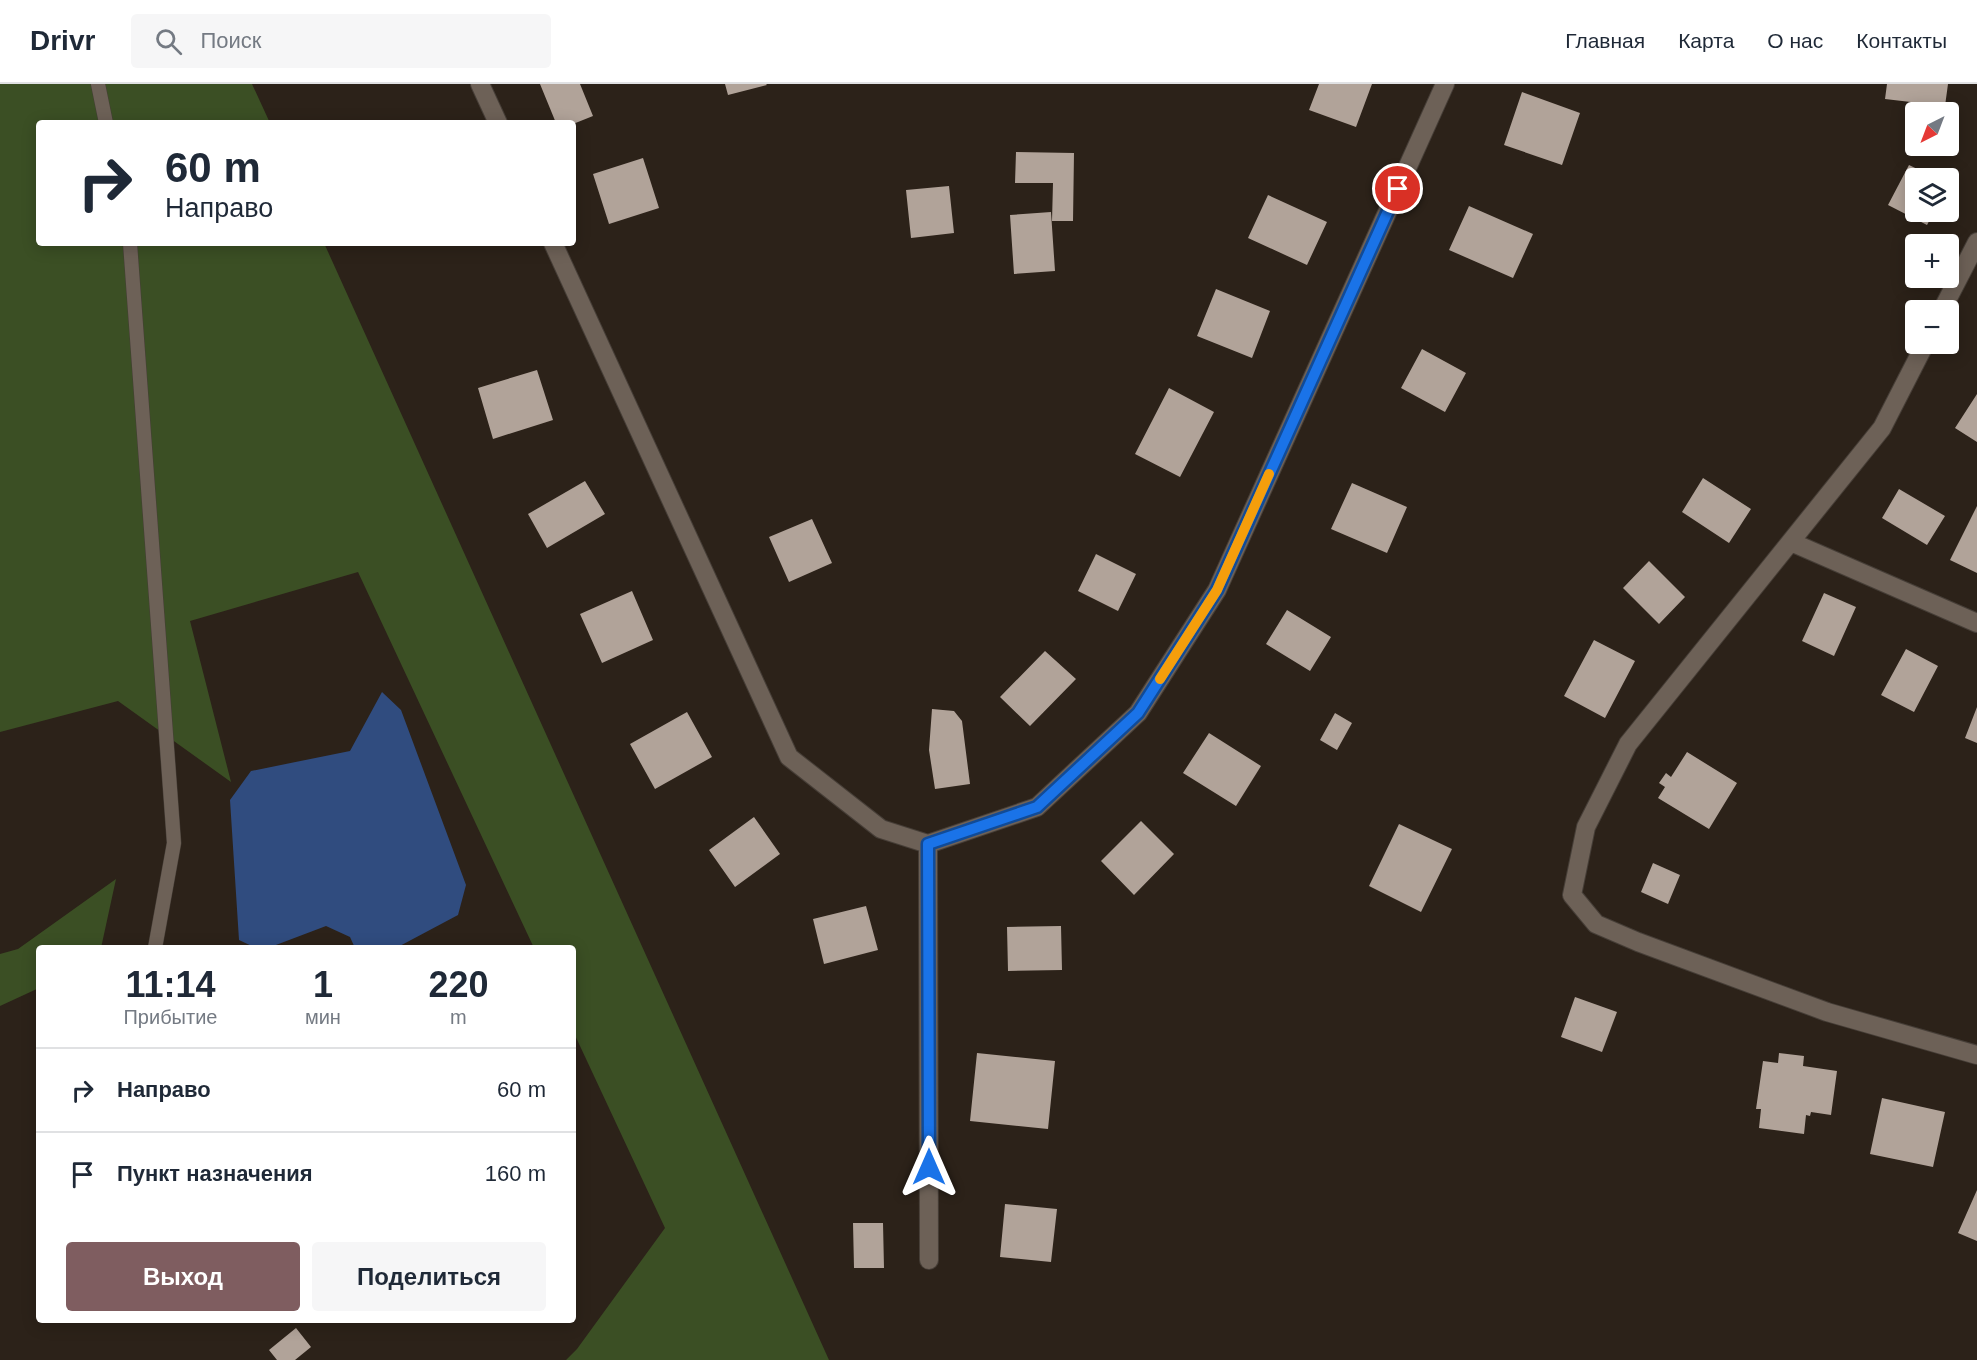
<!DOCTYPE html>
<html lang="ru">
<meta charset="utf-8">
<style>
:root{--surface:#fff;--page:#f6f6f7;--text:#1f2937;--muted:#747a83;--line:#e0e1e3;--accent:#7f5d60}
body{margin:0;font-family:Helvetica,sans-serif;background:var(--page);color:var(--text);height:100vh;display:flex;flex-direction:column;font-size:22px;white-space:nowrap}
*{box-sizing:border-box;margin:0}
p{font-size:20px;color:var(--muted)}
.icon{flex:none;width:33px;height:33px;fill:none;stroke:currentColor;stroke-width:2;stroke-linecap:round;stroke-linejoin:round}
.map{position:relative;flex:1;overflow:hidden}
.drawer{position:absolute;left:36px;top:861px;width:540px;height:378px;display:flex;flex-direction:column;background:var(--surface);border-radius:6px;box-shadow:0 3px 15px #0003}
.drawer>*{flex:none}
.top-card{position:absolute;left:36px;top:36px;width:540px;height:126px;border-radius:6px;box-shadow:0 3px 15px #0003;background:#fff;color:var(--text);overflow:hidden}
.needle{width:39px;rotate:222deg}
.buttons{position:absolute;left:1905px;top:18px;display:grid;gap:12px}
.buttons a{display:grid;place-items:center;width:54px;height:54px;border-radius:6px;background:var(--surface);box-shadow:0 3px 15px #0003;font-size:30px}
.pin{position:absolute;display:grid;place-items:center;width:51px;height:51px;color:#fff;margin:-26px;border:3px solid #fff;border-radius:50%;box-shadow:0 2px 6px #0007}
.me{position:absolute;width:66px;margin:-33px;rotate:0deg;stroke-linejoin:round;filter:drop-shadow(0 0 4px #0008)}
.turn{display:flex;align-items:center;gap:21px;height:126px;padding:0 30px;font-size:27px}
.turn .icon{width:78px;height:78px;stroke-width:2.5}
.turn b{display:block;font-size:42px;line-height:51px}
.eta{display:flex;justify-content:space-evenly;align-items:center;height:102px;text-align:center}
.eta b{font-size:36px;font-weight:700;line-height:42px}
.action{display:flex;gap:12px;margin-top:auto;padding:12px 30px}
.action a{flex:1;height:69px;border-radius:6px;background:var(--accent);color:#fff;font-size:24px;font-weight:700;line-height:69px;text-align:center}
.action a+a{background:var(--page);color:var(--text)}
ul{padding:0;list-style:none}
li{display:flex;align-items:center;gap:18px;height:84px;padding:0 30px;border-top:2px solid var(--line)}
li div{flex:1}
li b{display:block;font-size:22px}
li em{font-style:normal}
header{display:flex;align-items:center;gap:36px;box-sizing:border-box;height:84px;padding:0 30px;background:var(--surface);border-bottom:2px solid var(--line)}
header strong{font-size:28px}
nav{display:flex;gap:33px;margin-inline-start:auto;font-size:21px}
.search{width:420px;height:54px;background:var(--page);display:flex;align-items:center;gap:15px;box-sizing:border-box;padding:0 21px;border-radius:6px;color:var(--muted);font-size:22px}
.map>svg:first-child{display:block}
.green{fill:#3b4f24}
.water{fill:#304c7f}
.building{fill:#b1a399}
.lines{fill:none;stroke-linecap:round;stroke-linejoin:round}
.lane-casing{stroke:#463e37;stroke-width:15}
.street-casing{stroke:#463e37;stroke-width:20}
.lane{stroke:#6d6157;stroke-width:14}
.street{stroke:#6d6157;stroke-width:18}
.route-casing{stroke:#114b97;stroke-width:15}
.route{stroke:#1a73e8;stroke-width:10}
.slow{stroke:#f59e0b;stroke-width:10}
</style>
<header>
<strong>Drivr</strong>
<div class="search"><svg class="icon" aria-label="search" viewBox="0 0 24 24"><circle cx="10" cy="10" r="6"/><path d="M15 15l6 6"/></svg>Поиск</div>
<nav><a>Главная</a><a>Карта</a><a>О нас</a><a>Контакты</a></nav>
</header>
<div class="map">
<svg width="1977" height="1276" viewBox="0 0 1977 1276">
<rect width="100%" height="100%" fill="#2c2219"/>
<path class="green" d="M0,0H252L270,39H39V159H324L829,1276H566L577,1265L665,1144L573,947V864H534L358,488L190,537L231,698L118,617L0,648Z
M116,795L101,864H39V904L0,922V870L18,865Z"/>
<path class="water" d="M382,608L401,626L466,801L458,831L396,864H355L350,853L326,842L268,864H256L239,856L230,716L251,687L350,667Z"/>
<path class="building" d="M540,0H580L593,32L573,40L556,39Z
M725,0H766L767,1L728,11Z
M1319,0H1372L1356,43L1309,26Z
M1887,0H1948L1945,22L1885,15Z
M1522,8L1580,29L1562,81L1504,61Z
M1016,68L1074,69L1073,137H1052L1053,99H1015Z
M643,74L659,124L609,140L593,90Z
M1909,81L1936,94H1916V128H1934L1927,141L1888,121Z
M949,102L954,149L911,154L906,106Z
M1268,111L1327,138L1307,181L1248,154Z
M1469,122L1533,150L1513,194L1449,166Z
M1051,128L1055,187L1014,190L1010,131Z
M1216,205L1270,227L1252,274L1197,252Z
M1422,265L1466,289L1445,328L1401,304Z
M537,286L553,336L493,355L478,304Z
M1169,304L1214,328L1180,393L1135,370Z
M1977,310V358L1955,344Z
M1703,394L1751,425L1729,459L1682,428Z
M585,397L605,430L547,464L528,430Z
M1352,399L1407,423L1387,469L1331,445Z
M1899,405L1945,432L1927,461L1882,434Z
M1977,422V489L1950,476Z
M812,435L832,479L789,498L769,453Z
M1096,470L1136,490L1118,527L1078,507Z
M1649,477L1685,513L1659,540L1623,504Z
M632,507L653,556L602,579L580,530Z
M1824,509L1856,523L1834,572L1802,557Z
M1287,526L1331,553L1310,587L1266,560Z
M1594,556L1635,577L1605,634L1564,612Z
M1906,565L1938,582L1914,628L1881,611Z
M1045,567L1076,595L1030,642L1000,613Z
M1977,623V659L1965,654Z
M932,625L954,627L962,637L970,700L935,705L929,666Z
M687,628L712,673L655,705L630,660Z
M1335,629L1352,639L1337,666L1320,656Z
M1209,649L1261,682L1236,722L1183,689Z
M1687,668L1737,699L1709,745L1658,714L1665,703L1659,699L1666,689L1671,693Z
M754,733L780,770L735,803L709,766Z
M1141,737L1174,770L1134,811L1101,777Z
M1399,740L1452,765L1421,828L1369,802Z
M1653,779L1680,791L1668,820L1641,808Z
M866,822L878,866L824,880L813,835Z
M1061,842L1062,886L1008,887L1007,843Z
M1575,913L1617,928L1602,968L1561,953Z
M977,969L1055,977L1048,1045L970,1037Z
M1779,969L1804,972L1803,982L1837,987L1831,1031L1811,1028L1810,1032L1806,1031L1804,1050L1759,1044L1761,1025H1756L1763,977L1778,979Z
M1882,1014L1945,1028L1933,1083L1870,1070Z
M1977,1106V1157L1958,1149Z
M1005,1120L1057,1125L1051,1178L1000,1173Z
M853,1139H883L884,1184H854Z
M296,1244L311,1263L295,1276H277L269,1266Z"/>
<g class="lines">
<defs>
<path id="lane" d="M98,0L106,39
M130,159L174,759L155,864"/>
<path id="street" d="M480,0L498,39
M553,159L789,673L881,745L928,760L1037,723L1138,629L1217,506L1445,0
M1942,226L1977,158
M1925,260L1882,344L1628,660L1586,743L1572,811L1596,840L1638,858L1827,928L1977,971
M1791,458L1977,539
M928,760L929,1176"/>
</defs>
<use href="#lane" class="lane-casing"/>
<use href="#street" class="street-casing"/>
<use href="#lane" class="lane"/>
<use href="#street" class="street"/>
</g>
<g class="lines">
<defs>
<path id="route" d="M929,1083L928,760L1037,723L1138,629L1217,506L1398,105"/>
</defs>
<use href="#route" class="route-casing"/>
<use href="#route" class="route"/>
<path class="slow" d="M1160,595L1217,506L1269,390"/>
</g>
</svg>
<div class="buttons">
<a><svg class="needle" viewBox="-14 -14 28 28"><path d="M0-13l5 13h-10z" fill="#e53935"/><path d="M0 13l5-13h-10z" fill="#747a83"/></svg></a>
<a><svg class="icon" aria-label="layers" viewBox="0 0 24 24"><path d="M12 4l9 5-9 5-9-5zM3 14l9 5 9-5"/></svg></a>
<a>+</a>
<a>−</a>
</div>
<div class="pin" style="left:1398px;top:105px;background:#d93025"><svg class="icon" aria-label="arrive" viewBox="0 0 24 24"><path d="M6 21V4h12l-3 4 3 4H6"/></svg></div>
<svg class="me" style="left:929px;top:1083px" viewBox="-20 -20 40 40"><path d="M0-17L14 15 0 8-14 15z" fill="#1a73e8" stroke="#fff" stroke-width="4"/></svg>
<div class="top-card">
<div class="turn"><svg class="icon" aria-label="right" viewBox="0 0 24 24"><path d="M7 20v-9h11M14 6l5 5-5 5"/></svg><div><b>60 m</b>Направо</div></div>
</div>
<section class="drawer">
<div class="eta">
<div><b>11:14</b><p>Прибытие</p></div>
<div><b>1</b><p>мин</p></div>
<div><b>220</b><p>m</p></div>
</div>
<ul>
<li><svg class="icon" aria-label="right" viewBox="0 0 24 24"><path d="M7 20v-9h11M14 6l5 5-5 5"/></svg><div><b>Направо</b></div><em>60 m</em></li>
<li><svg class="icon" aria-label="arrive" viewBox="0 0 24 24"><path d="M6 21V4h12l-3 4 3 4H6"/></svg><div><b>Пункт назначения</b></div><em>160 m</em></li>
</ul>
<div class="action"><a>Выход</a><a>Поделиться</a></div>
</section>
</div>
